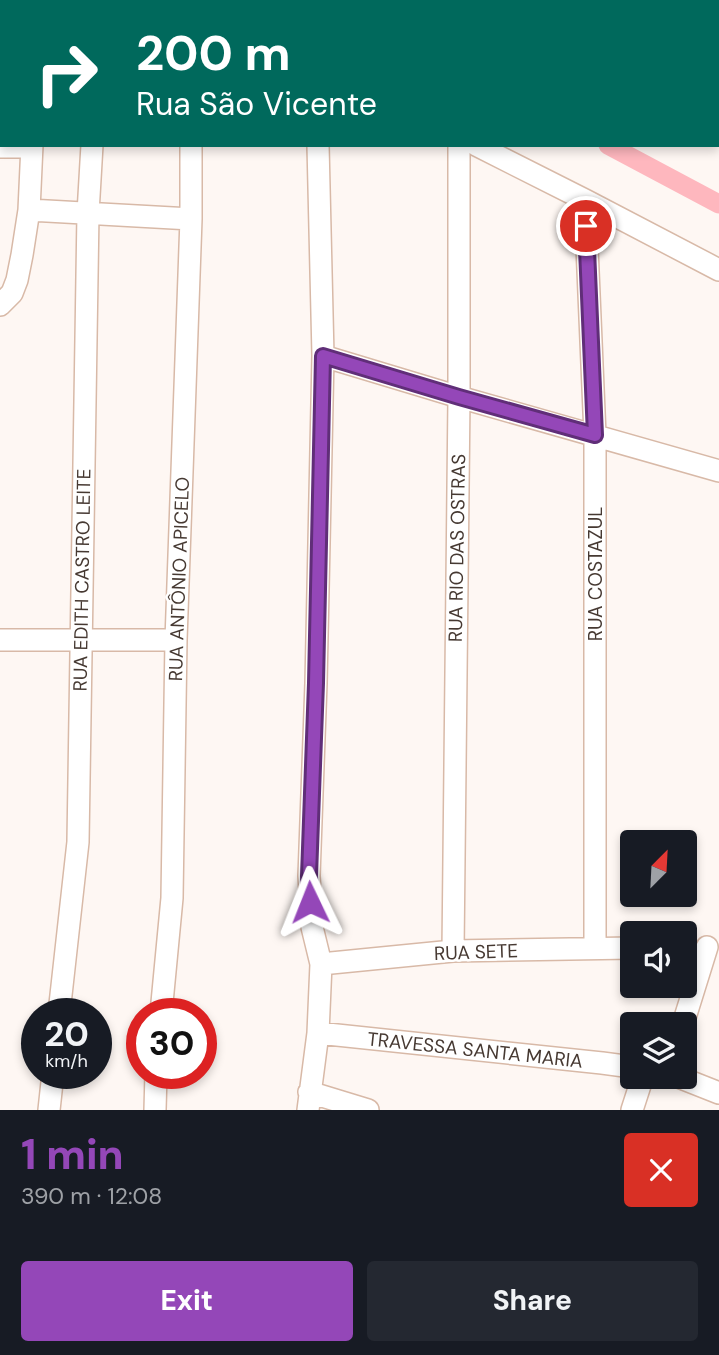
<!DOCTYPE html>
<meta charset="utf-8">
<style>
:root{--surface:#171b24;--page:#242831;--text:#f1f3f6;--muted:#9ea1a6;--accent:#9447b8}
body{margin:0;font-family:"DM Sans",sans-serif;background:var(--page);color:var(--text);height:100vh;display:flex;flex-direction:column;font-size:26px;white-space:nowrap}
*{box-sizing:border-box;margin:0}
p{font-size:23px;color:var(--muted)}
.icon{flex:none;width:38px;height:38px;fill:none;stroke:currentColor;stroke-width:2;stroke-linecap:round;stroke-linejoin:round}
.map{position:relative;height:1110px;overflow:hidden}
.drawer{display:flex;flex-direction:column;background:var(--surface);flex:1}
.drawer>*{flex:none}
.hud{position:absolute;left:0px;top:0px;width:719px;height:147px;box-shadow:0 4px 10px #0003;background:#00695c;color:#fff;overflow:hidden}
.needle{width:46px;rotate:24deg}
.tools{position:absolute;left:620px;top:830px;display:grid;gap:14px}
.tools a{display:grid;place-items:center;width:77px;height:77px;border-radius:7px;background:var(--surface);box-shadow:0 4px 10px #0003;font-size:35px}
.speed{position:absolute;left:21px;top:998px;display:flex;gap:14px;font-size:35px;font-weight:700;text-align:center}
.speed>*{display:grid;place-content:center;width:91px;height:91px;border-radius:50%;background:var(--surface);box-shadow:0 4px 10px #0003;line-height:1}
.speed small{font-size:18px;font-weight:400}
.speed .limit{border:10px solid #d22;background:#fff;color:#111}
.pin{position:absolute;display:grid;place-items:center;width:60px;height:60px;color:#fff;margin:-30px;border:4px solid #fff;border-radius:50%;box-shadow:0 2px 7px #0007}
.me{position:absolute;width:77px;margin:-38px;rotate:358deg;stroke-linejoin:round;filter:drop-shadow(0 0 5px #0008)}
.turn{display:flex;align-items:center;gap:24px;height:147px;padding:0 21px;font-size:32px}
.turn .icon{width:91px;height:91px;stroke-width:2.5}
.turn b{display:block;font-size:49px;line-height:60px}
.round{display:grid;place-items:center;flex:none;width:74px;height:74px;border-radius:7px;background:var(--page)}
.head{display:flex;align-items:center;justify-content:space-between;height:119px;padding:0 21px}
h1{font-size:42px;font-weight:800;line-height:52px;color:var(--accent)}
.cta{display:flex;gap:14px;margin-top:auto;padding:14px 21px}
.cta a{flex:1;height:80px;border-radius:7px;background:var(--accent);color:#fff;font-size:28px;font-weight:800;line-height:80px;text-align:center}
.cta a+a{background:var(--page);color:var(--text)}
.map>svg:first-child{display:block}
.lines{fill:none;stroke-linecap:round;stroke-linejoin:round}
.canal{stroke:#feb7be;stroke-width:19}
.minor-casing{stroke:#d8b9a7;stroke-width:24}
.minor{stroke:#fff;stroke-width:21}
.route-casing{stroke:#602e78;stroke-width:18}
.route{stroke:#9447b8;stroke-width:12}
.labels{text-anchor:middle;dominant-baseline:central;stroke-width:5;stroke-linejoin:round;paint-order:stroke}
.street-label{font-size:19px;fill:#463932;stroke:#fff}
</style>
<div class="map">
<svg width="719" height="1110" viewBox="0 0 719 1110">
<rect width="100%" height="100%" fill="#fef7f3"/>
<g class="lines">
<path class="canal" d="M335,0L338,2
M608,145L719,204"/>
<defs>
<path id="minor" d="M41,2V0
M100,2L101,0
M195,2V0
M718,63H719
M718,112L719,113
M476,145L585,200L719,270
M0,147H31
M585,200L595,435V948
M29,210L191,219
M0,305L12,293L17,280L22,255L29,210L32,145
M323,356L459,397L719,471
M0,640H176
M453,951L459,397V145
M321,964L453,951L632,948
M59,1013L78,842L88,213L92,145
M161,1013L172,898L176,640L191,219V145
M683,1024L707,947
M318,1033L602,1063L632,1067
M676,1076L719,1093
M309,1092L368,1110
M49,1110L53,1073
M155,1110L156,1073
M308,1110L318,1033L321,964L312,927L309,876L316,683L323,356L318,145
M632,1110L643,1076"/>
</defs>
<use href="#minor" class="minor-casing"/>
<use href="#minor" class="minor"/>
</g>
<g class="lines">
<defs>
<path id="route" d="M310,902L309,876L316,683L323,356L459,397L595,435L586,226"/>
</defs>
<use href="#route" class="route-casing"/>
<use href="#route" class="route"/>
</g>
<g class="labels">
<g class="street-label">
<text transform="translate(457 548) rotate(-89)">RUA RIO DAS OSTRAS</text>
<text transform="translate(595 574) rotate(-90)">RUA COSTAZUL</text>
<text transform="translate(179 579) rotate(-88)">RUA ANTÔNIO APICELO</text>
<text transform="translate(82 580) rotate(-89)">RUA EDITH CASTRO LEITE</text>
<text transform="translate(476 952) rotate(-2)">RUA SETE</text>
<text transform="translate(475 1050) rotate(6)">TRAVESSA SANTA MARIA</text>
</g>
</g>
</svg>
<div class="tools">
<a><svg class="needle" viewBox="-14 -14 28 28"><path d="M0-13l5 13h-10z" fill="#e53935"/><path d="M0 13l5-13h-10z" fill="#9ea1a6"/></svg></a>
<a><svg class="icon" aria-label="sound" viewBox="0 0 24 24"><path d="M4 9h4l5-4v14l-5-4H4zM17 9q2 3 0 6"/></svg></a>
<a><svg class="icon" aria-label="layers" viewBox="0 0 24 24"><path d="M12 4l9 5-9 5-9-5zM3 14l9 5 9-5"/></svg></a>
</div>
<div class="speed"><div>20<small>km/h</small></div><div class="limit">30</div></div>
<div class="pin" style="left:586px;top:226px;background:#d93025"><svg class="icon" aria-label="arrive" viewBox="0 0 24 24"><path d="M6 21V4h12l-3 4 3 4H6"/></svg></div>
<svg class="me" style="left:310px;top:902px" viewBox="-20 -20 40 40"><path d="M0-17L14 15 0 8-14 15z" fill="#9447b8" stroke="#fff" stroke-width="4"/></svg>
<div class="hud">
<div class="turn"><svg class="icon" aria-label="right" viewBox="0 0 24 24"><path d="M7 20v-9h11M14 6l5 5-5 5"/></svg><div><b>200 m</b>Rua São Vicente</div></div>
</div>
</div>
<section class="drawer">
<div class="head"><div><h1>1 min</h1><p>390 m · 12:08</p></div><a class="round" style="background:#d93025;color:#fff"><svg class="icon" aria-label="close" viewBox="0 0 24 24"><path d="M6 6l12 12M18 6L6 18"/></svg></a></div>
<div class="cta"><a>Exit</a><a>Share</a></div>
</section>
